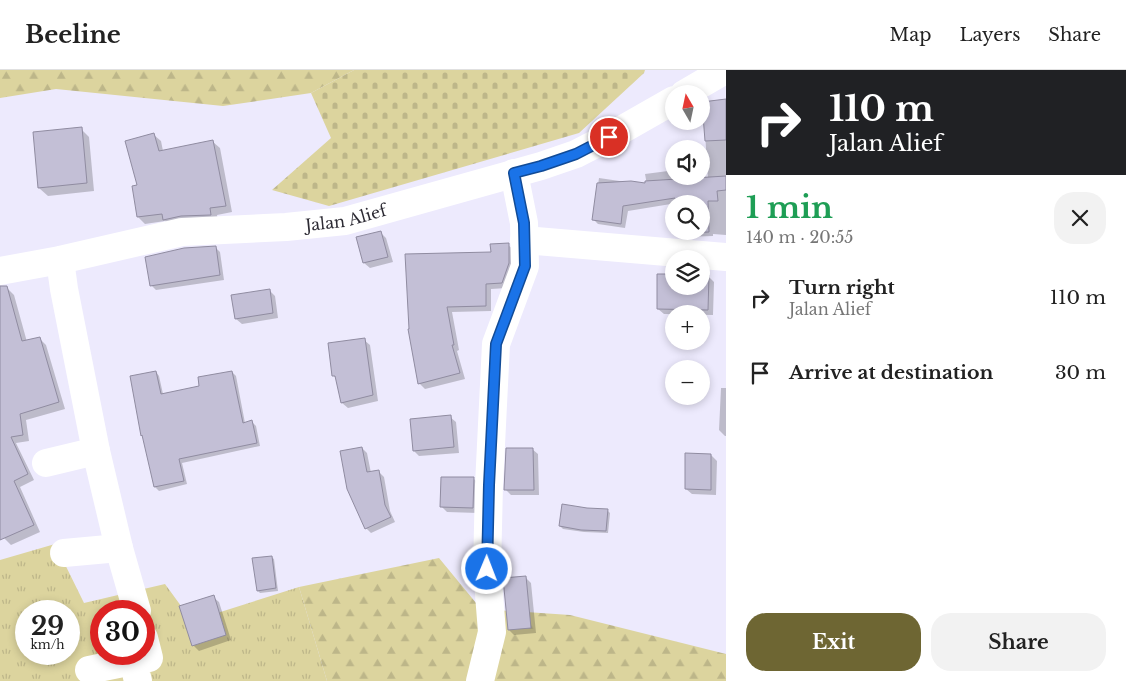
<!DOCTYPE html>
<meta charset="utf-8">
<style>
:root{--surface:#fff;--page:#f2f2f2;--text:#222;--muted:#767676;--line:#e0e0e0;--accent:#6e6633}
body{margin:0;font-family:"Libre Baskerville",serif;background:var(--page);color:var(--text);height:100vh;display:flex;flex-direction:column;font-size:19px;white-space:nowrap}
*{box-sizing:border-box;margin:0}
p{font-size:16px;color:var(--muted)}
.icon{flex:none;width:28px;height:28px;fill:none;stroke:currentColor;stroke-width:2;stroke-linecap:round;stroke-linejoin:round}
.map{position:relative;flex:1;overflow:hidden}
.sheet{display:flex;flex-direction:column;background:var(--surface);width:400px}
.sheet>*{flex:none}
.top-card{background:#202124;color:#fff;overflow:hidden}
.needle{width:32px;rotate:351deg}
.tools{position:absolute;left:665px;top:15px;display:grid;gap:10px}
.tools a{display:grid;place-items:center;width:45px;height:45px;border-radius:50%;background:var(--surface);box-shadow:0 2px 8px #0003;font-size:25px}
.speed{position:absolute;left:15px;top:530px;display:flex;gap:10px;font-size:25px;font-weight:700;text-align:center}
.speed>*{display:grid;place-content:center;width:65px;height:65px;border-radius:50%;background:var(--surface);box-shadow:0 2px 8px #0003;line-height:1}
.speed small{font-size:12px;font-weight:400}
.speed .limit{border:8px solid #d22;background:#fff;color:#111}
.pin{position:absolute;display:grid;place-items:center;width:42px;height:42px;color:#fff;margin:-21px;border:2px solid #fff;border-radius:50%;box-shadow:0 1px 5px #0007}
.me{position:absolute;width:55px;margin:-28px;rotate:1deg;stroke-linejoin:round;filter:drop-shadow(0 0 4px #0008)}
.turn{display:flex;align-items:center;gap:18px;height:105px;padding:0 20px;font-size:22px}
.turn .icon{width:65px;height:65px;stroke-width:2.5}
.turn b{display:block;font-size:35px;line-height:42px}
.round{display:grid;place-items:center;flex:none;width:52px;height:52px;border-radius:20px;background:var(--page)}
.head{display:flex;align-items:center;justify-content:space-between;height:85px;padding:0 20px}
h1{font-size:30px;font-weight:700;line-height:38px;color:#1e9e55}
.action{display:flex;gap:10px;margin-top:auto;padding:10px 20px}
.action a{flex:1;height:58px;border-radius:20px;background:var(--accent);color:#fff;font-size:20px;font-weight:700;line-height:58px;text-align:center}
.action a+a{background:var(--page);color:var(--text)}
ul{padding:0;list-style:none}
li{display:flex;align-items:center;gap:15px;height:75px;padding:0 20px}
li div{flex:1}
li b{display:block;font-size:19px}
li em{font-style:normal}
header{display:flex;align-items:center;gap:30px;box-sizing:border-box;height:70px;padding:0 25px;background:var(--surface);border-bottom:1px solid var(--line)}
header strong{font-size:24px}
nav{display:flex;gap:28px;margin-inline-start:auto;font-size:18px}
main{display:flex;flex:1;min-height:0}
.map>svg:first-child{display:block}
.grass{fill:url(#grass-tufts);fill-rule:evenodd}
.forest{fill:url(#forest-firs)}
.cemetery{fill:url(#cemetery-stones)}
.shadow{fill:#0003}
.building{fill:#c3bfd6;stroke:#908ca1}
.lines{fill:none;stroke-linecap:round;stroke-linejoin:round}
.minor{stroke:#fff;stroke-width:28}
.route-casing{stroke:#114b97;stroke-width:12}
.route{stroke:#1a73e8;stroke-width:9}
.labels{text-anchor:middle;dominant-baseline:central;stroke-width:4;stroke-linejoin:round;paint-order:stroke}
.street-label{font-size:16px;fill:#2d2b34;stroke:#faf9fe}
</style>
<header>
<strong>Beeline</strong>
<nav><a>Map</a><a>Layers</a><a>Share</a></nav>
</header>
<main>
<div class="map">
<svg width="726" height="611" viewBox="0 0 726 611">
<defs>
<pattern id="grass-tufts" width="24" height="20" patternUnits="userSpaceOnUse" patternTransform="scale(1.25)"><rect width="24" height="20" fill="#dcd49e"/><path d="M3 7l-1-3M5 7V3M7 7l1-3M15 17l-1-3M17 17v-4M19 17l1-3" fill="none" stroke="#bdb689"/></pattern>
<pattern id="forest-firs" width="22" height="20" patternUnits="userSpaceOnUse" patternTransform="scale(1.25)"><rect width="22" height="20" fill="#dcd49e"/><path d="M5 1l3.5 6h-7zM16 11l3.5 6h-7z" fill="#bdb689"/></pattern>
<pattern id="cemetery-stones" width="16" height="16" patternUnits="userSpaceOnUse" patternTransform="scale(1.25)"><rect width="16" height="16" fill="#dcd49e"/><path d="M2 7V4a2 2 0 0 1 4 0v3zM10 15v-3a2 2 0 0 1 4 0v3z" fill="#bdb689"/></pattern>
</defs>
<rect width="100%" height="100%" fill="#edeafd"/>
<path class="grass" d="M55,474L84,533L165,514L192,551L299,517L327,611H0V490ZM26,541H69V584H26ZM101,541H144V584H101Z"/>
<path class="forest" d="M0,0H354L311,23L223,36L56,19L0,28Z
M439,488L481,539L570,545L726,584V611H327L299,517Z"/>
<path class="cemetery" d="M354,0H645L644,3L579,63L329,136L272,120L331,68L311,23Z"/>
<path class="shadow" d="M726,31V165L713,164V166L682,167L677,162L701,161V134L677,133L628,141L625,158L598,154L593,149L599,108L647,115L645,104L668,101L673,106L674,110L708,108L703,33Z
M81,59L89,67L94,121L48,126L39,118Z
M154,65L161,71L163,81L213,72L220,78L232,142L217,145L218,151L171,156L165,151L145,154L138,147V116Z
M380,162L386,168L393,192L370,198L364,193Z
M508,175L514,180L507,218L491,219V241L452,242L459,280L457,281L465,309L425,319L419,313L409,260L492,183Z
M215,177L220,182L224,210L156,220L151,215Z
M708,206L714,212L713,245L664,244L658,239L674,216H701Z
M7,218L14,225L27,272L40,269L46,275L65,339L26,350L29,371L16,373L34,410L20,417L40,462L11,475L4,468L0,459V220Z
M269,220L275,226L278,248L242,254L236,249Z
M364,270L370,275L378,331L348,338L342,333L337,309L334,306Z
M156,302L159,306L163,324L201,317L232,302L236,306L245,353L252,352L256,356L260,376L182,393L187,414L159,421L155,417L144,366Z
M721,318H726V366H725L719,360Z
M450,347L456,352L459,383L419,386L414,381Z
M362,378L367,383L371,403L379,402L384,407L390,441L395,452L371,463L366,458Z
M532,379L538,384L539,425H511L506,420Z
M711,385L717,391L716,425L692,424L686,419Z
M473,408L479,414L478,443L447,442L442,437Z
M607,440L610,443L608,463L584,462L563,459L560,456Z
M271,487L274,489L278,521L260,523L258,521Z
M525,507L531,513L536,563L514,565L509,560Z
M213,527L219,532L231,570L199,581L193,575Z"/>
<path class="building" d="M726,29V70L705,71L702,32Z
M82,57L87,113L38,118L33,62Z
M154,63L159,81L213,70L226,136L210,138L211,145L181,146L163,150L162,144L137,147L132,116L137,115L125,71Z
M726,106V120L717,121L718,131H708L709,162L676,163V161H701V134H675V128L623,136L621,154L592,150L597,113L631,111L645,113V111Z
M381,161L388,187L363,193L356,167Z
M509,173V193L502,213L486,214V236L447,237L454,275H452L460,303L418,314L408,259H409L405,184L491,182L490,174Z
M216,176L220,205L150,216L145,187L184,178Z
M657,204H674V216H701V205H709L708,240L657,239Z
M0,216H7L22,271L40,267L59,332L20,344L23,365L11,367L28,404L14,411L34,455L0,470Z
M270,219L273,243L235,249L231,225Z
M365,268L373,325L341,333L335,306H332L328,273Z
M156,301L161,324L199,316L198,307L232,301L243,353L252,350L257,373L179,389L184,411L154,417L142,365L141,366L130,306Z
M451,345L454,377L413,381L410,349Z
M362,377L367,402L379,400L385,435L391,447L365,459L347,419L340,381Z
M506,378H533L534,420H504Z
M685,383L711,384V420L685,419Z
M441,407H474L473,438L440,437Z
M562,434L587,438L608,439L606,461L581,460L559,456Z
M272,486L276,518L257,521L252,488Z
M526,506L531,558L508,560L503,508Z
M214,525L226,565L192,576L179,536Z"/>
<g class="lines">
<g class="minor">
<path d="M684,24L722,2L723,0"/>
<path d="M524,170L726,187"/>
<path d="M60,190L64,219L96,381L119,478L137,541"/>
<path id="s1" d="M0,201L60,190L182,162L286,157L345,151L541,96L576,84L609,67L674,30"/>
<path d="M46,393L96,381"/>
<path d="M64,483L119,478"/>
<path d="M89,600L133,591"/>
<path d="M138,611L133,591L149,588L144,568"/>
<path d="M480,611L492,562L487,499L489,415L496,274L525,196L524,153L514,103"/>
</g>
</g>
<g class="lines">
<defs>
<path id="route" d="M487,499L489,415L496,274L525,196L524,153L514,103L541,96L576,84L609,67"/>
</defs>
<use href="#route" class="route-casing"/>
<use href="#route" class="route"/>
</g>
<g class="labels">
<g class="street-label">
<text stroke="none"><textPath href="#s1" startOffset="351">Jalan Alief</textPath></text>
</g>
</g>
</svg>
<div class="tools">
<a><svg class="needle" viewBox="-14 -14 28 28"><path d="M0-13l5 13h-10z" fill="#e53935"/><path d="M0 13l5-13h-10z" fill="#767676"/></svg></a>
<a><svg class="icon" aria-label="sound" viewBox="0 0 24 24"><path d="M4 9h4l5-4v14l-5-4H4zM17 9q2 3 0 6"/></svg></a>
<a><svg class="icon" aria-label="search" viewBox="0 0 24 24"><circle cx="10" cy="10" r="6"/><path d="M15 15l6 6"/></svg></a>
<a><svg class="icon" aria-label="layers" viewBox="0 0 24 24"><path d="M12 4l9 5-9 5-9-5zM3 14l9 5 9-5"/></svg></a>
<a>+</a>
<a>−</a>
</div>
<div class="speed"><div>29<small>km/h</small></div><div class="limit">30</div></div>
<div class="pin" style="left:609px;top:67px;background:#d93025"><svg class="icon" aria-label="arrive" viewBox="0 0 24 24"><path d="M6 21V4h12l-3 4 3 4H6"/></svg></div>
<svg class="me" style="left:487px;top:499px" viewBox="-20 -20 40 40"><circle r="17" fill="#1a73e8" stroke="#fff" stroke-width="3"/><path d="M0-11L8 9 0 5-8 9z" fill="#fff"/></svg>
</div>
<section class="sheet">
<div class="top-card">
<div class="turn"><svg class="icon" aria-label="right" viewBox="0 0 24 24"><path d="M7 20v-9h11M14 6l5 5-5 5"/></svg><div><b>110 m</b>Jalan Alief</div></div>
</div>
<div class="head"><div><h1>1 min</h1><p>140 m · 20:55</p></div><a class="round"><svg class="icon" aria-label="close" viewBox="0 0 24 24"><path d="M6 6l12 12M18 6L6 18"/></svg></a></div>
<ul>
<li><svg class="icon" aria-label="right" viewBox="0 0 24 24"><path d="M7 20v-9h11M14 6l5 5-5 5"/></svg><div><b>Turn right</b><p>Jalan Alief</p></div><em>110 m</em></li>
<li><svg class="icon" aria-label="arrive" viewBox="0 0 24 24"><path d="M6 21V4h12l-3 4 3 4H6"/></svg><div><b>Arrive at destination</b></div><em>30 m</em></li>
</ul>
<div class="action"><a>Exit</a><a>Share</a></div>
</section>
</main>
